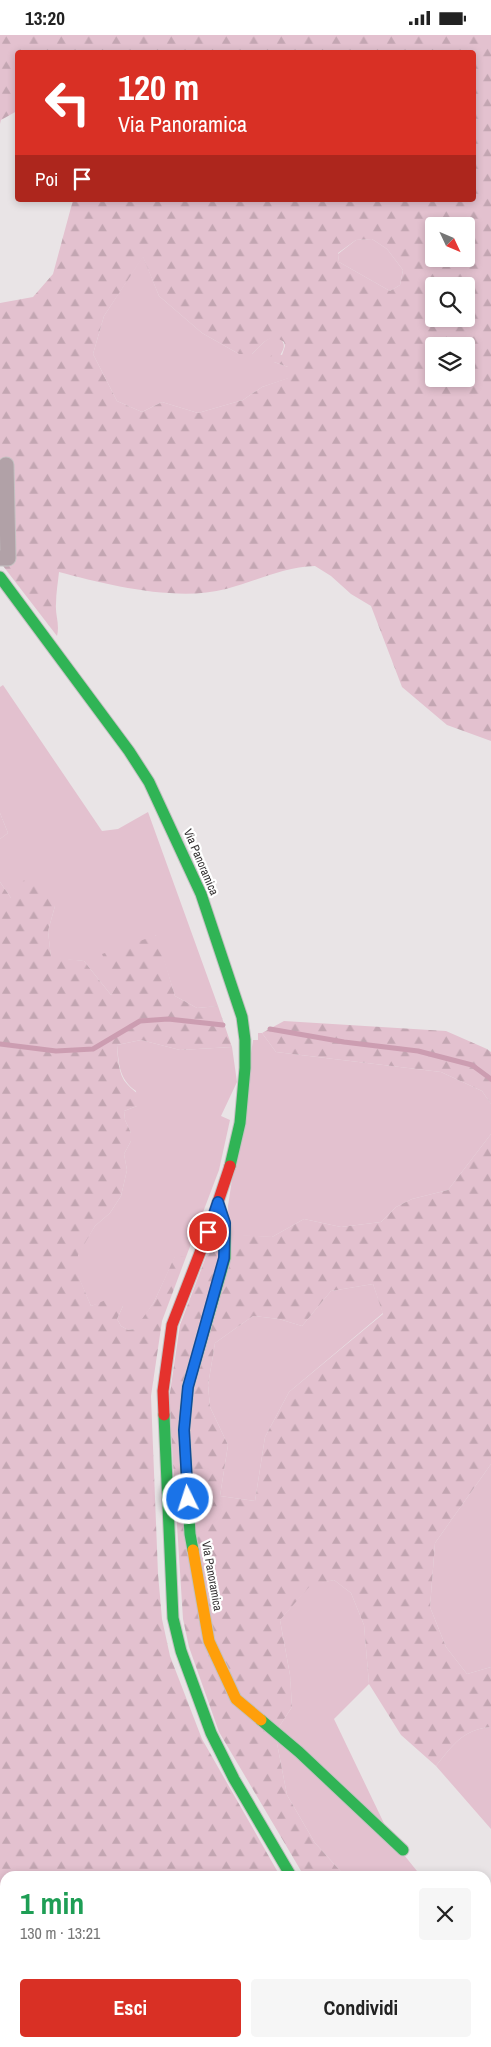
<!DOCTYPE html>
<html lang="it">
<meta charset="utf-8">
<style>
:root{--surface:#fff;--page:#f6f6f6;--text:#222;--muted:#767676;--accent:#d93025}
body{margin:0;font-family:"Archivo Narrow",sans-serif;background:var(--page);color:var(--text);height:100vh;display:flex;flex-direction:column;font-size:19px;white-space:nowrap}
*{box-sizing:border-box;margin:0}
p{font-size:16px;color:var(--muted)}
.icon{flex:none;width:28px;height:28px;fill:none;stroke:currentColor;stroke-width:2;stroke-linecap:round;stroke-linejoin:round}
.map{position:relative;flex:1;overflow:hidden}
.drawer{position:absolute;left:0px;top:1836px;width:491px;height:176px;display:flex;flex-direction:column;background:var(--surface);border-radius:15px 15px 0 0;box-shadow:0 2px 8px #0003}
.drawer>*{flex:none}
.top-card{position:absolute;left:15px;top:15px;width:461px;height:152px;border-radius:5px;box-shadow:0 2px 8px #0003;background:#d93025;color:#fff;overflow:hidden}
.needle{width:32px;rotate:134deg}
.fabs{position:absolute;left:425px;top:182px;display:grid;gap:10px}
.fabs a{display:grid;place-items:center;width:50px;height:50px;border-radius:5px;background:var(--surface);box-shadow:0 2px 8px #0003;font-size:25px}
.pin{position:absolute;display:grid;place-items:center;width:42px;height:42px;color:#fff;margin:-21px;border:2px solid #fff;border-radius:50%;box-shadow:0 1px 5px #0007}
.me{position:absolute;width:55px;margin:-28px;rotate:356deg;stroke-linejoin:round;filter:drop-shadow(0 0 4px #0008)}
.turn{display:flex;align-items:center;gap:18px;height:105px;padding:0 20px;font-size:22px}
.turn .icon{width:65px;height:65px;stroke-width:2.5}
.turn b{display:block;font-size:35px;line-height:42px}
.then{display:flex;align-items:center;height:48px;padding:0 20px;background:#0003;gap:10px;font-size:19px}
.round{display:grid;place-items:center;flex:none;width:52px;height:52px;border-radius:5px;background:var(--page)}
.summary{display:flex;align-items:center;justify-content:space-between;height:85px;padding:0 20px}
h1{font-size:30px;font-weight:700;line-height:38px;color:#1e9e55}
.cta{display:flex;gap:10px;margin-top:auto;padding:10px 20px}
.cta a{flex:1;height:58px;border-radius:5px;background:var(--accent);color:#fff;font-size:20px;font-weight:700;line-height:58px;text-align:center}
.cta a+a{background:var(--page);color:var(--text)}
.status{display:flex;justify-content:space-between;align-items:center;height:35px;padding:0 25px;background:var(--surface);direction:ltr}
.status svg{height:14px;fill:currentColor}
.map>svg:first-child{display:block}
.grass{fill:#e3c1cf}
.forest{fill:url(#forest-firs);fill-rule:evenodd}
.lines{fill:none;stroke-linecap:round;stroke-linejoin:round}
.stream{stroke:#cc9db1;stroke-width:5}
.street-casing{stroke:#c4c1c2;stroke-width:17}
.fast-casing{stroke:#c4c1c2;stroke-width:13}
.slow-casing{stroke:#c4c1c2;stroke-width:13}
.jam-casing{stroke:#c4c1c2;stroke-width:13}
.street{stroke:#b1a1a7;stroke-width:15}
.fast{stroke:#30b455;stroke-width:11}
.slow{stroke:#ff9f0a;stroke-width:11}
.jam{stroke:#e5322d;stroke-width:11}
.route-casing{stroke:#114b97;stroke-width:12}
.route{stroke:#1a73e8;stroke-width:9}
.labels{text-anchor:middle;dominant-baseline:central;stroke-width:4.5;stroke-linejoin:round;paint-order:stroke}
.street-label{font-size:12px;fill:#363334;stroke:#fff}
</style>
<div class="status"><b>13:20</b><svg viewBox="0 0 49 12"><path d="M0 12V9h3v3zM5 12V6h3v6zM10 12V3h3v9zM15 12V0h3v12zM26 1h20v11H26zM47 4h2v5h-2z"/></svg></div>
<div class="map">
<svg width="491" height="2012" viewBox="0 0 491 2012">
<defs>
<pattern id="forest-firs" width="22" height="20" patternUnits="userSpaceOnUse" patternTransform="scale(1.25)"><rect width="22" height="20" fill="#e3c1cf"/><path d="M5 1l3.5 6h-7zM16 11l3.5 6h-7z" fill="#c3a6b2"/></pattern>
</defs>
<rect width="100%" height="100%" fill="#e9e4e6"/>
<path class="grass" d="M372,204L387,214L403,235L400,250L390,256L339,227L338,219L356,205Z
M143,221L159,261L202,298L239,319H252L264,307L274,300C290,307 284,317 274,327L288,332L289,343L262,352L243,365L198,378L162,367L142,377L117,366L93,319L104,281Z
M3,650L102,796L118,794L148,777L218,971L197,973L175,961L156,900L111,960L84,926L51,923L48,896L55,871L11,863L0,847V804L8,798L0,778V652Z
M258,998H262L276,1017L441,1037L482,1056L491,1069V1099L448,1155L412,1164L396,1172L381,1187L341,1192L304,1184L272,1202L229,1200L228,1171L253,1005H258Z
M141,1005L180,1015L232,1012L237,1047L221,1081L230,1085L219,1135L186,1222H175L154,1267L136,1294L128,1295L121,1291L117,1284L123,1271L97,1269L91,1271L78,1241L77,1220L95,1191L110,1178L121,1161L127,1135L124,1119L131,1106V1098L125,1085L124,1076L137,1071L136,1056C119,1044 119,1030 117,1010Z
M373,1249L383,1278L289,1357L265,1402L255,1466L220,1461L228,1410L210,1372L208,1350L215,1308L253,1281L279,1284L302,1291L331,1256Z
M491,1429V1632L467,1639L446,1612L430,1572L435,1508Z
M334,1545L351,1558L364,1590L369,1649L334,1684L392,1805L421,1841H345L315,1808L287,1760L275,1698L292,1672L290,1640L280,1585L310,1550Z
M491,1692V1794L436,1731C452,1711 463,1694 491,1692Z
M299,2008H351V2012H298Z
M371,2008H447L448,2012H371Z"/>
<path class="forest" d="M0,0H491V706L447,690L402,652L371,571L351,559L331,541L315,531C283,532 256,546 226,554C177,567 107,550 59,537C58,547 56,558 56,569C55,580 60,589 57,601L0,527V268L33,262L53,239L73,165H474V18H18L17,76L1,85L0,89ZM434,191H466V224H434ZM372,204L387,214L403,235L400,250L390,256L339,227L338,218L356,205ZM143,222L159,261L202,298L239,319H252L264,307L274,301L284,307L285,311L282,320L274,317L270,322L274,327L288,332V343L262,352L243,365L198,378L162,367L142,377L117,366L93,319L104,281ZM434,251H466V284H434ZM434,311H466V344H434Z
M0,778L8,798L0,804Z
M27,841L48,854L55,871L48,896L51,922L84,926L111,960L116,952L102,919L157,900L175,961L197,973L218,971L232,1012L180,1015L141,1005L117,1010C118,1022 118,1040 127,1049C133,1056 137,1056 140,1064L137,1071L124,1076L125,1085L131,1098V1106L124,1119L127,1135L121,1161L110,1178L95,1191L78,1220V1240L91,1271L113,1262L120,1263L123,1271L117,1284L121,1291L128,1295L135,1294L154,1267L175,1221L186,1222L162,1286L151,1361L158,1539L162,1584L170,1621L202,1704L280,1841H5V2008H299L298,2012H0V847L11,863Z
M284,986L446,996L487,1014L491,1017V1069L482,1056L441,1037L276,1017L262,998Z
M491,1099V1429L435,1508L430,1572L446,1612L467,1639L491,1632V1692C463,1694 452,1711 436,1731L401,1700L369,1649L364,1590L351,1558L334,1545L310,1551L280,1585L290,1640L292,1672L275,1698L287,1760L315,1808L345,1841H304L219,1697L189,1612L183,1584L169,1364L180,1290L215,1198L272,1202L304,1184L341,1192L381,1187L396,1172L412,1164L448,1155ZM373,1249L383,1279L289,1357L265,1402L255,1466L220,1461L228,1410L210,1372L208,1350L215,1308L253,1281L279,1284L302,1291L331,1256Z"/>
<g class="lines">
<path class="stream" d="M270,994L344,1007L418,1016L472,1030L491,1044
M0,1009L56,1016L93,1014L140,986L168,984L223,990"/>
<defs>
<path id="street" d="M0,523H8L6,430"/>
<path id="fast" d="M0,542L129,716L149,747L201,859L242,982L245,1005V1033L240,1088L230,1131
M164,1380L173,1583L181,1616L211,1698L234,1744L291,1841
M193,1515L190,1499L184,1395L188,1352L225,1223V1189L218,1167
M261,1685L299,1717L403,1815
M361,2008V2012"/>
<path id="slow" d="M193,1515L209,1606L236,1664L261,1685"/>
<path id="jam" d="M164,1380L163,1356L172,1290L208,1197L230,1131"/>
</defs>
<use href="#street" class="street-casing"/>
<use href="#fast" class="fast-casing"/>
<use href="#slow" class="slow-casing"/>
<use href="#jam" class="jam-casing"/>
<use href="#street" class="street"/>
<use href="#fast" class="fast"/>
<use href="#slow" class="slow"/>
<use href="#jam" class="jam"/>
</g>
<g class="lines">
<defs>
<path id="route" d="M188,1464L184,1395L188,1352L224,1223L225,1188L218,1167L208,1197"/>
</defs>
<use href="#route" class="route-casing"/>
<use href="#route" class="route"/>
</g>
<g class="labels">
<g class="street-label">
<text transform="translate(201 827) rotate(67)">Via Panoramica</text>
<text transform="translate(212 1541) rotate(80)">Via Panoramica</text>
</g>
</g>
</svg>
<div class="fabs">
<a><svg class="needle" viewBox="-14 -14 28 28"><path d="M0-13l5 13h-10z" fill="#e53935"/><path d="M0 13l5-13h-10z" fill="#767676"/></svg></a>
<a><svg class="icon" aria-label="search" viewBox="0 0 24 24"><circle cx="10" cy="10" r="6"/><path d="M15 15l6 6"/></svg></a>
<a><svg class="icon" aria-label="layers" viewBox="0 0 24 24"><path d="M12 4l9 5-9 5-9-5zM3 14l9 5 9-5"/></svg></a>
</div>
<div class="pin" style="left:208px;top:1197px;background:#d93025"><svg class="icon" aria-label="arrive" viewBox="0 0 24 24"><path d="M6 21V4h12l-3 4 3 4H6"/></svg></div>
<svg class="me" style="left:188px;top:1464px" viewBox="-20 -20 40 40"><circle r="17" fill="#1a73e8" stroke="#fff" stroke-width="3"/><path d="M0-11L8 9 0 5-8 9z" fill="#fff"/></svg>
<div class="top-card">
<div class="turn"><svg class="icon" aria-label="left" viewBox="0 0 24 24"><path d="M17 20v-9H6M10 6l-5 5 5 5"/></svg><div><b>120 m</b>Via Panoramica</div></div>
<div class="then">Poi<svg class="icon" aria-label="arrive" viewBox="0 0 24 24"><path d="M6 21V4h12l-3 4 3 4H6"/></svg></div>
</div>
<section class="drawer">
<div class="summary"><div><h1>1 min</h1><p>130 m · 13:21</p></div><a class="round"><svg class="icon" aria-label="close" viewBox="0 0 24 24"><path d="M6 6l12 12M18 6L6 18"/></svg></a></div>
<div class="cta"><a>Esci</a><a>Condividi</a></div>
</section>
</div>
